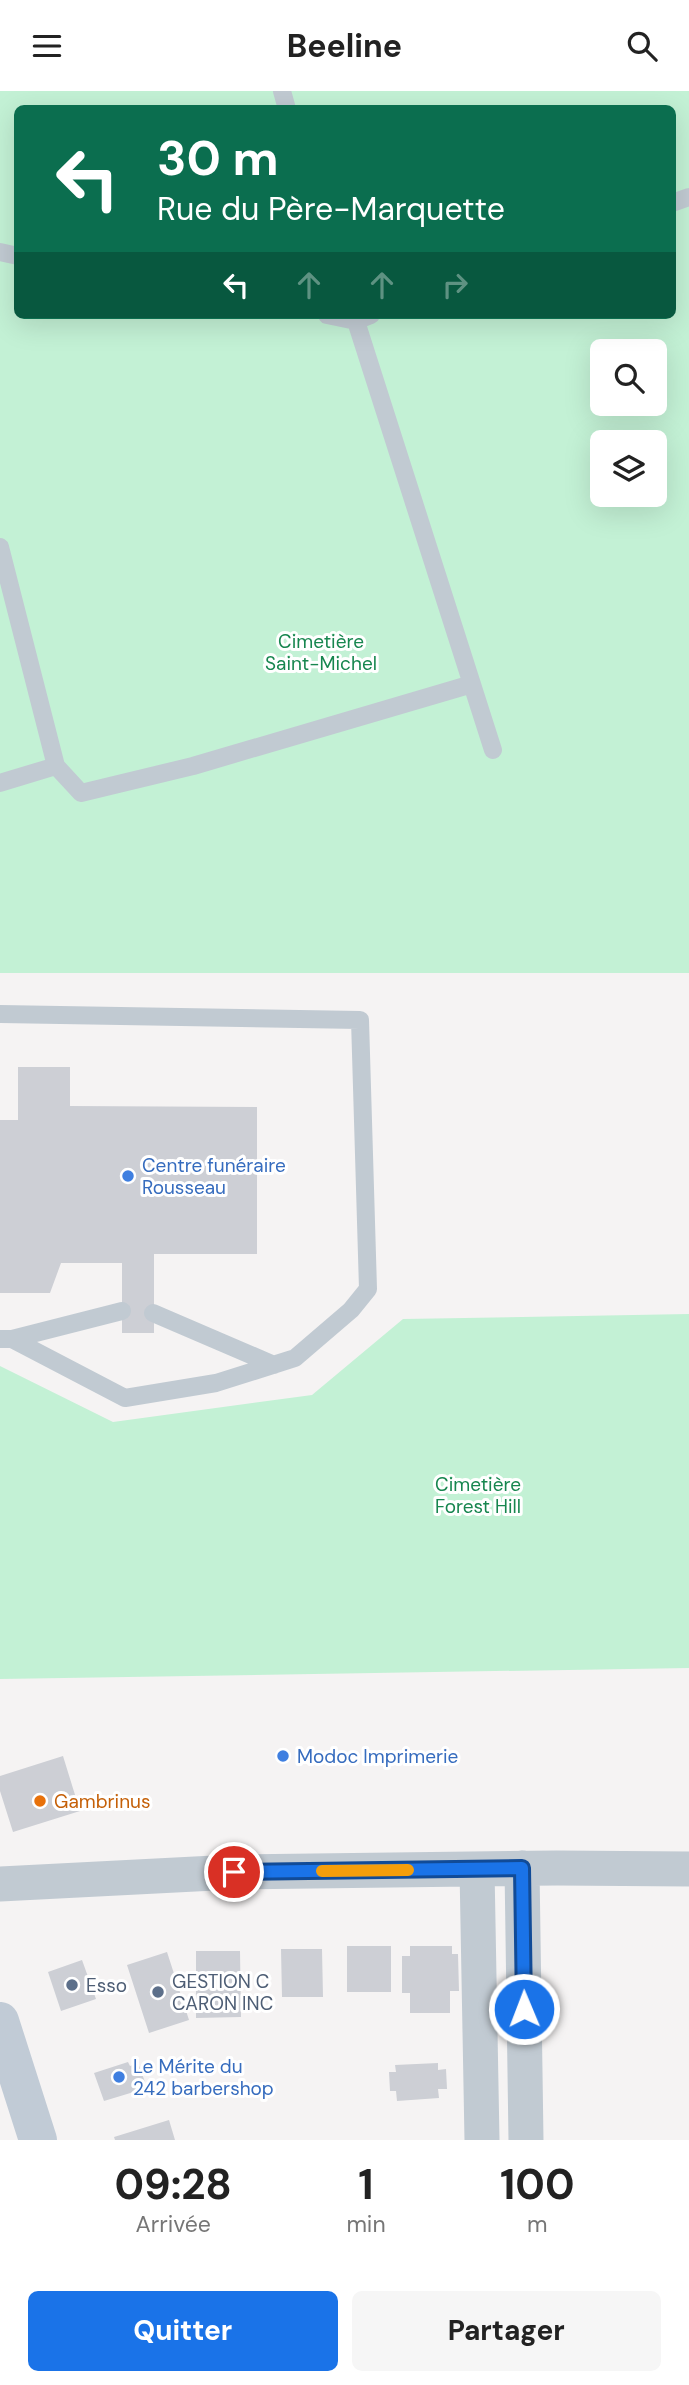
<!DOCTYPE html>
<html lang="fr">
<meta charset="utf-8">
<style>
:root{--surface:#fff;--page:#f6f6f6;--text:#222;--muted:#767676;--accent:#1a73e8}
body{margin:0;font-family:"DM Sans",sans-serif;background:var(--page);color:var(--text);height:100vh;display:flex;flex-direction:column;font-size:26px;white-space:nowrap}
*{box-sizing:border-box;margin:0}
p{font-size:23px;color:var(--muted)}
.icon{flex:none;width:38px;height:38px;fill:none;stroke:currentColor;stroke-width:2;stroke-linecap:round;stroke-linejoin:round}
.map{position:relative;height:2049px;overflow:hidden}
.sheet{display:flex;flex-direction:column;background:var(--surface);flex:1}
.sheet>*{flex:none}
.banner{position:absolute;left:14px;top:14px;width:662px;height:214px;border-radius:10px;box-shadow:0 7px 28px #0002;background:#0b6e4f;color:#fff;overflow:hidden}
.controls{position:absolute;left:590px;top:248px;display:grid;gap:14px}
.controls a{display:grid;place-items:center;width:77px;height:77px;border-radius:10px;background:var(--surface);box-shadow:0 7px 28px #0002;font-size:35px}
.pin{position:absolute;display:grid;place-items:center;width:60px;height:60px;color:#fff;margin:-30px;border:4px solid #fff;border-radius:50%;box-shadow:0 2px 7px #0007}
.me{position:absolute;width:77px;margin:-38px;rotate:359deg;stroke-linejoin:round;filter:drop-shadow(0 0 5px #0008)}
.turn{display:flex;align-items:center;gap:24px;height:147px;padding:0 28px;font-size:32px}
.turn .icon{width:91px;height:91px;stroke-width:2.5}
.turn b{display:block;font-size:49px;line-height:60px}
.lanes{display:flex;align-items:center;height:66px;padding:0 28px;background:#0003;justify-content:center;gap:35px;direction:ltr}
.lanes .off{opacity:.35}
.eta{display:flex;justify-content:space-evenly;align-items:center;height:119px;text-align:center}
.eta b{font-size:42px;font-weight:700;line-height:49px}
.cta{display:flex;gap:14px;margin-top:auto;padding:14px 28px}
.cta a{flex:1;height:80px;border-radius:10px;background:var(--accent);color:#fff;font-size:28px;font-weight:700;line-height:80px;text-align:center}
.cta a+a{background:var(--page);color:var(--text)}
header{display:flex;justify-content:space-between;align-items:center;height:91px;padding:0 28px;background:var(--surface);font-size:32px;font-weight:700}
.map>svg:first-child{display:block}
.green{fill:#c3f1d5;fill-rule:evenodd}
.building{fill:#cdcfd5}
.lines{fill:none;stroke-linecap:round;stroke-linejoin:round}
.lane{stroke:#c1cad2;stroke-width:18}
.street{stroke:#c1cad2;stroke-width:35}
.secondary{stroke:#c1cbd6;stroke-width:38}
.route-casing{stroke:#114b97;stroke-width:18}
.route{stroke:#1a73e8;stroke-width:12}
.slow{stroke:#f59e0b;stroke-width:12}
.shop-dot{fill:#3f7fe0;stroke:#fff;stroke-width:2.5}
.food-dot{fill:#e8710a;stroke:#fff;stroke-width:2.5}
.service-dot{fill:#5c6f8a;stroke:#fff;stroke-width:2.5}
.labels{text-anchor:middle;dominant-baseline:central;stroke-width:6;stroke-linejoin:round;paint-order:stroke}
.park-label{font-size:19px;fill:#17864f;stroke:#fff}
.shop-label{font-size:19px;fill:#366cbe;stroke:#fff;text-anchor:start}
.food-label{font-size:19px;fill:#c56008;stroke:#fff;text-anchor:start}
.service-label{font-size:19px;fill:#4e5e75;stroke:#fff;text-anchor:start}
</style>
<header><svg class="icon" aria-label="menu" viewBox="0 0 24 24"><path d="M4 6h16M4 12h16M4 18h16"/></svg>Beeline<svg class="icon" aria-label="search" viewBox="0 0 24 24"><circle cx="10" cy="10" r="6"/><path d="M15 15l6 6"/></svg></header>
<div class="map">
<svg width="689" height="2049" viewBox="0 0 689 2049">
<rect width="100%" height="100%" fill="#f5f3f3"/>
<path class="green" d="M0,0H689V882H0ZM18,18H672V224H18ZM602,261H654V313H602ZM602,352H654V404H602Z
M689,1223V1577L0,1588V1275L113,1331L312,1304L403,1228Z"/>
<path class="building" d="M18,976H70V1015L257,1016V1163H154V1242H122V1172H61L50,1202H0V1029H18Z
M63,1665L80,1720L13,1741L0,1700V1685Z
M347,1855H391V1901H347Z
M410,1855H452V1863H458L459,1900H450V1922H410V1902H402V1865H410Z
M281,1858H322L323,1906H282Z
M196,1860H240L241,1926L196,1927Z
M167,1861L189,1929L149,1942L127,1874Z
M82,1869L96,1908L61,1920L48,1881Z
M128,1971L130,1975L138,1972L145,1991L135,1994L137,2000L104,2010L94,1982Z
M438,1972V1979L446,1978L447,1998H438L439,2007L397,2010L396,2000H390L389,1981H396L395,1974Z
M169,2029L175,2049H115L114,2046Z"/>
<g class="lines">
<path class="lane" d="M282,0L287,18
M672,112L689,106
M0,161L18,165
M327,224L356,230L371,224
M354,224L493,659
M0,456L56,675L81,702L193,675L472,593
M0,692L56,675
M0,923L360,929L368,1198L351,1219L295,1267L216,1292L125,1307L12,1248H0
M153,1222L274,1274
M12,1248L122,1220"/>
<path class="street" d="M522,1777L526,2049
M477,1778L482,2049
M0,1793L234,1781L557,1777L689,1778"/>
<path class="secondary" d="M0,1930L38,2049"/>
</g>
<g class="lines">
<defs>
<path id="route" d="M234,1781L522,1777L524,1918"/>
</defs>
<use href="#route" class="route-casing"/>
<use href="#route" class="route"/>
<path class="slow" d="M322,1780L408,1779"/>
</g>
<g class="shop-dot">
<circle cx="128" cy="1085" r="7"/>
<circle cx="283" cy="1665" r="7"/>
<circle cx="119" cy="1986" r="7"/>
</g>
<circle class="food-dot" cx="40" cy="1710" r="7"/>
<g class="service-dot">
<circle cx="72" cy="1894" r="7"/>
<circle cx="158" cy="1901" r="7"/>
</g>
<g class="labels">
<g class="park-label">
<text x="321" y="550">Cimetière<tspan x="321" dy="22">Saint-Michel</tspan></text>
<text x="478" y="1393">Cimetière<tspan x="478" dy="22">Forest Hill</tspan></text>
</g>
<g class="shop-label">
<text x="142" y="1074">Centre funéraire<tspan x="142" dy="22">Rousseau</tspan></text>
<text x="297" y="1665">Modoc Imprimerie</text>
<text x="133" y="1975">Le Mérite du<tspan x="133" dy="22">242 barbershop</tspan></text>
</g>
<g class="food-label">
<text x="54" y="1710">Gambrinus</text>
</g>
<g class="service-label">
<text x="172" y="1890">GESTION C<tspan x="172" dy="22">CARON INC</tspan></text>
<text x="86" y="1894">Esso</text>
</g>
</g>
</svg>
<div class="controls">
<a><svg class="icon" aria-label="search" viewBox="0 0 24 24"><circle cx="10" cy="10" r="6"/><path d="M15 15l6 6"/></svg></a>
<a><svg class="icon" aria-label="layers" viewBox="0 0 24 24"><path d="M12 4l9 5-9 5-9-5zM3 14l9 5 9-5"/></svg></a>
</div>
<div class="pin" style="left:234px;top:1781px;background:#d93025"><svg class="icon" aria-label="arrive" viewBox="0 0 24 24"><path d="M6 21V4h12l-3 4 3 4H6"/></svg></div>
<svg class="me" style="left:524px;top:1918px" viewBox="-20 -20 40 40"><circle r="17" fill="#1a73e8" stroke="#fff" stroke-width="3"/><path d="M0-11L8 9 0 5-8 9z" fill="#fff"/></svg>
<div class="banner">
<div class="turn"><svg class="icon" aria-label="left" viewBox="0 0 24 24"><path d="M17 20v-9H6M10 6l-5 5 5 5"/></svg><div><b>30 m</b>Rue du Père-Marquette</div></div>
<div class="lanes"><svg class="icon" aria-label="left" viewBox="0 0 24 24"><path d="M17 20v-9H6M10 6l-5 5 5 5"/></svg><svg class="icon off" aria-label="ahead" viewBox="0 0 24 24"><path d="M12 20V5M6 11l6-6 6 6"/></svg><svg class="icon off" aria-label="ahead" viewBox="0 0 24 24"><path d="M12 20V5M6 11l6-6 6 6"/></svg><svg class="icon off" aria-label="right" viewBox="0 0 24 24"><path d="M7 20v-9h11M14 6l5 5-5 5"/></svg></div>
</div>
</div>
<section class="sheet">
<div class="eta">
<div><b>09:28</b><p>Arrivée</p></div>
<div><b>1</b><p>min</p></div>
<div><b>100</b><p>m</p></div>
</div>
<div class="cta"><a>Quitter</a><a>Partager</a></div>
</section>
